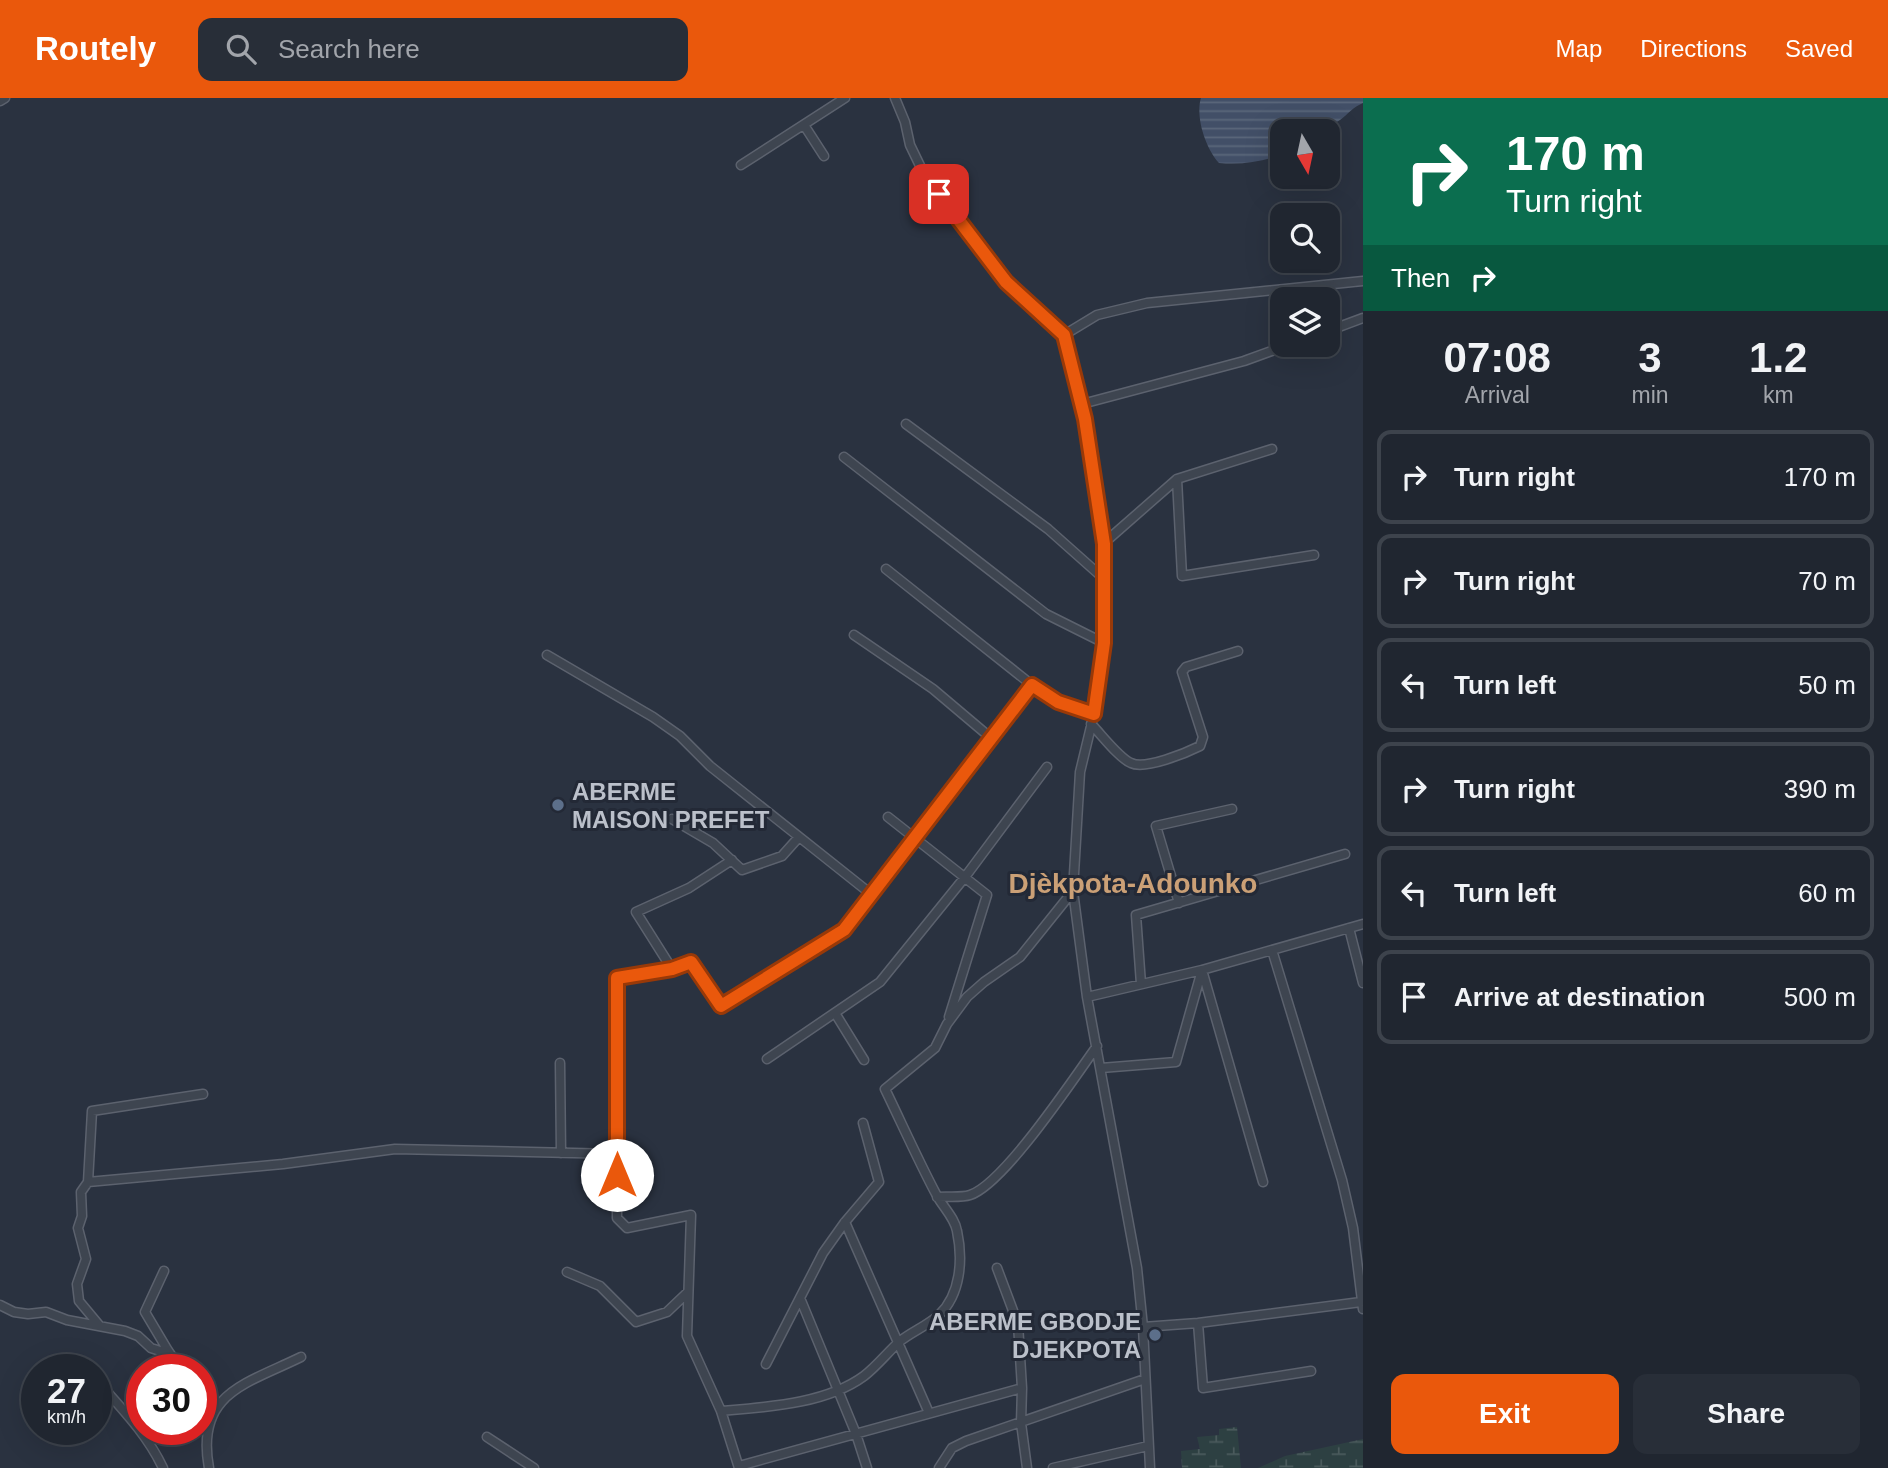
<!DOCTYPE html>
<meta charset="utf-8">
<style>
:root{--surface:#202630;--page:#282e38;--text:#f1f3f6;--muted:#a2a5ab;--line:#3d434c;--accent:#ea580c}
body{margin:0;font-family:Arial,sans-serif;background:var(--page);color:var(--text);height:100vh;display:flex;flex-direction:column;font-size:26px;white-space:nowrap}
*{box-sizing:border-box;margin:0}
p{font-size:23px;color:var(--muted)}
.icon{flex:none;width:38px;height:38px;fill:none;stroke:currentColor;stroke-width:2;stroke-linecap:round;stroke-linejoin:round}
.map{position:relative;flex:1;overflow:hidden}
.sheet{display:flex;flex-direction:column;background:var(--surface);width:525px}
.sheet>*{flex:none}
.guide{background:#0b6e4f;color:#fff;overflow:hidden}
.needle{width:46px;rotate:171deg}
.controls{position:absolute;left:1270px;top:21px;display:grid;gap:14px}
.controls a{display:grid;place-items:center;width:70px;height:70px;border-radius:14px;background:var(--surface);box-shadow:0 7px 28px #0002,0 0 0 2px var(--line);font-size:35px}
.speed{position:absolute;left:21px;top:1256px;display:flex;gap:14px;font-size:35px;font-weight:700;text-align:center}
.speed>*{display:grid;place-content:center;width:91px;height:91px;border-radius:50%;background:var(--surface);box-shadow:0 7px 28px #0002,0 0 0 2px var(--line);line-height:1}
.speed small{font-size:18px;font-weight:400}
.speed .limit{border:10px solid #d22;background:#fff;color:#111}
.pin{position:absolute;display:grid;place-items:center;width:60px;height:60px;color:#fff;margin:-30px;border-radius:14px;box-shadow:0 4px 10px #0006}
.me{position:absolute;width:77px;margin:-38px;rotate:0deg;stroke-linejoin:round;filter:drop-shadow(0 0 5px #0008)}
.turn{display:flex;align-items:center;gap:24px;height:147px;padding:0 28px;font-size:32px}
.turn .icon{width:91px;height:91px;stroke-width:2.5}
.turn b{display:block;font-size:49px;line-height:60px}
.then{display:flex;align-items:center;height:66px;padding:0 28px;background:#0003;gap:14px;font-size:26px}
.eta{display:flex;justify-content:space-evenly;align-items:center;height:119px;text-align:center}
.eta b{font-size:42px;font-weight:600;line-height:49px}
.button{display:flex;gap:14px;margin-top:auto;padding:14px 28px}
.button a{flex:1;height:80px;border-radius:14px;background:var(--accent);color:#fff;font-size:28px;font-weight:600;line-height:80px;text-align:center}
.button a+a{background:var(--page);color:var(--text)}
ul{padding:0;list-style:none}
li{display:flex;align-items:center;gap:21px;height:94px;margin:0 14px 10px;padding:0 14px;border:4px solid var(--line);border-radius:14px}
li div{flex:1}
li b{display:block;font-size:26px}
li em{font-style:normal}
header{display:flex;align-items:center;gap:42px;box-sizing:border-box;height:98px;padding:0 35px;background:var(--accent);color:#fff}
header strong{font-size:33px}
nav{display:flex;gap:38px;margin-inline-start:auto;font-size:24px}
.search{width:490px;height:63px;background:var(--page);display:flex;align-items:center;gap:18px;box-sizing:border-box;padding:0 24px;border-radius:14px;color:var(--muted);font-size:26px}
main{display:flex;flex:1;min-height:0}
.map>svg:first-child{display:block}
.wetland{fill:url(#wetland-marsh)}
.water{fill:url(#water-rules)}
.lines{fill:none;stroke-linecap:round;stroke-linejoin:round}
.minor-casing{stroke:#5c626e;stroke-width:11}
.minor{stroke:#3e4550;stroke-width:8}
.route-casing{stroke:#983908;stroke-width:18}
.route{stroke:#ea580c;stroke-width:12}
.service-dot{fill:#5c6f8a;stroke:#232936;stroke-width:2.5}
.labels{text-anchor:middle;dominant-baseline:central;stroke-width:6;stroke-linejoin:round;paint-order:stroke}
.poi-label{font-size:24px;font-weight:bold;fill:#bbc0ca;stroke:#232936;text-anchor:start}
.quarter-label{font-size:28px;font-weight:bold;fill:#cba076;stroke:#232936}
</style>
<header>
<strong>Routely</strong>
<div class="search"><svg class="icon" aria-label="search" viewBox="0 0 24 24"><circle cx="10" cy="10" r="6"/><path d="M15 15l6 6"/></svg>Search here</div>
<nav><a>Map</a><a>Directions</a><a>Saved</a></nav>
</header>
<main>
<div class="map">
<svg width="1363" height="1370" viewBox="0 0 1363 1370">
<defs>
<pattern id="wetland-marsh" width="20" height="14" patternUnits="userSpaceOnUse" patternTransform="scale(1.75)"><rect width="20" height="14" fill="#2d4042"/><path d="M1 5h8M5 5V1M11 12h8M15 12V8" fill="none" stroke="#4a5a5c"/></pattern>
<pattern id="water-rules" width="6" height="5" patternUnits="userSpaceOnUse" patternTransform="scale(1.75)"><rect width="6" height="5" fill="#424f67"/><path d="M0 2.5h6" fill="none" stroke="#5b677b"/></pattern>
</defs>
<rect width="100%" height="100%" fill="#2a3240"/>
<path class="wetland" d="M1237,1329L1241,1370H1182L1181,1353L1200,1351L1197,1339L1219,1337V1331Z
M1363,1341V1370H1258L1285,1358Z"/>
<path class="water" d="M1201,0H1363V5C1353,9 1348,16 1340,22C1323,34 1302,33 1283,33V56C1263,64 1241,67 1219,65C1206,51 1195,19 1201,0Z"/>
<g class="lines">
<defs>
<path id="minor" d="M895,0L905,24L910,47L924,76L1006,185L1064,237L1085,321L1104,445V545L1094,616L1080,674L1073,793L1087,899L1137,1170L1143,1229L1150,1370
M0,3L5,0
M804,27L824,58
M741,67L845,0
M1328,233L1363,220
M1064,237L1097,217L1147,205L1363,183
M1082,306L1244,263L1288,247
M906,326L1048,431L1102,479
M844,359L1046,516L1104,545
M1177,381L1182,478L1314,457
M1104,445L1177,381L1272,351
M886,471L1032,587L1058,604L1094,616
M854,537L933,591L991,640
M547,557L653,619L680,638L710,668L871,796
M1091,626C1101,636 1119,660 1131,665C1145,672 1186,655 1200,648L1203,639L1182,574L1186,569L1238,553
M888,719L987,797L949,919
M672,721L713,745L742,772L782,758L799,739
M1179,805L1156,728L1232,711
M1349,830L1363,885
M1272,852L1342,1082L1353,1130L1363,1211
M672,871L636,814L689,790L732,762
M1202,872L1263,1084
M1141,886L1136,817L1345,756
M1087,899L1202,872L1363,826
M835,915L864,962
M767,961L880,884L965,779L1047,669
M560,965L561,1055
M1101,970L1176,964L1202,872
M88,1084L283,1066L395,1051L617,1056
M937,1099C947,1098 961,1100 970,1097C1004,1086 1074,980 1097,948
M845,1124L929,1315
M997,1170L1018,1226L1022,1290L1021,1325L1027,1370
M164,1173L145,1214L167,1251
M567,1174L600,1188L636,1224L667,1214L688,1194
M800,1200L856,1336L867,1370
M0,1207L14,1214L28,1216L46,1214L67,1222L125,1233L138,1238L151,1250L160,1253L167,1251L181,1272
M1198,1225L1203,1290L1311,1273
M99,1227L79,1203L77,1186L86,1161L78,1130L82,1118L81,1094L88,1084L92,1013L203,996
M1143,1229L1198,1225L1361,1204
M766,1266L823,1155L845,1124L879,1084L863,1025
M101,1287C124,1313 148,1338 163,1370
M201,1304L211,1319
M721,1313C767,1309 826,1306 864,1278C877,1268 887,1255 899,1244C911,1234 927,1228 939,1217C961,1196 963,1161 957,1133C955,1120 942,1108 936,1096C918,1062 902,1026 885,991L935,950L947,926L967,899L984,884L1020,859L1073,793
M487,1339L534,1370
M739,1368L1022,1290
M209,1370C195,1295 246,1286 301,1259
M739,1370L721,1313L687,1238L691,1117L627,1130L617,1120V880L672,871L691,864L721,908L844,832L1032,587
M939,1370L952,1350L966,1343L1145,1281
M1053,1370L1148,1348"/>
</defs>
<use href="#minor" class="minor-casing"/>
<use href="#minor" class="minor"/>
</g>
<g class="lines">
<defs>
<path id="route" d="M617,1077V880L672,871L691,864L721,908L844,832L1032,587L1058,604L1094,616L1104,545V446L1085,321L1064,237L1006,184L939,96"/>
</defs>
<use href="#route" class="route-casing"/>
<use href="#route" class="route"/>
</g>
<g class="service-dot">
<circle cx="558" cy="707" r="7"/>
<circle cx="1155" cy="1237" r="7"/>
</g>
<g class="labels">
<g class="poi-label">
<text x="572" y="693">ABERME<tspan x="572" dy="28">MAISON PREFET</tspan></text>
<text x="1141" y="1223" text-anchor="end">ABERME GBODJE<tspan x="1141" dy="28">DJEKPOTA</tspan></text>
</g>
<g class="quarter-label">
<text x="1133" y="785">Djèkpota-Adounko</text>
</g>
</g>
</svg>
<div class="controls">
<a><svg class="needle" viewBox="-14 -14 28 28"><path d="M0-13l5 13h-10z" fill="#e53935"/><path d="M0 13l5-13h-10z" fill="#a2a5ab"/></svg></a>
<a><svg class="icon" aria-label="search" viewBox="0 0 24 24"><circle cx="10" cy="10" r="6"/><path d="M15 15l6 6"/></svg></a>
<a><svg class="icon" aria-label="layers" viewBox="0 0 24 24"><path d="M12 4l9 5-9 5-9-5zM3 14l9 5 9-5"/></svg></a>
</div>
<div class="speed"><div>27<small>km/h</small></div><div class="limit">30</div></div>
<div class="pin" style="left:939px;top:96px;background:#d93025"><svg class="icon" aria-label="arrive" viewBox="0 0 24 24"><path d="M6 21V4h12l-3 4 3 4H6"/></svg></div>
<svg class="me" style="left:617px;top:1077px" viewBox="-20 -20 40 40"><circle r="19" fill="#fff"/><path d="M0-13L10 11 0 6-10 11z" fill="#ea580c"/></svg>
</div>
<section class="sheet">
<div class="guide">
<div class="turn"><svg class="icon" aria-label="right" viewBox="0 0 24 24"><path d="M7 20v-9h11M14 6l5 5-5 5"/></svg><div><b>170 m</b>Turn right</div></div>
<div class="then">Then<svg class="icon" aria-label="right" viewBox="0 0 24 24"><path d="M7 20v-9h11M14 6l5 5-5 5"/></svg></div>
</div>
<div class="eta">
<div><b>07:08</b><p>Arrival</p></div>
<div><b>3</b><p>min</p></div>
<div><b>1.2</b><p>km</p></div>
</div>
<ul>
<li><svg class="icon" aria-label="right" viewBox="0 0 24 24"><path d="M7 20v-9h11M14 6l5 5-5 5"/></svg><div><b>Turn right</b></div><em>170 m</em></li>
<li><svg class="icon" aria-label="right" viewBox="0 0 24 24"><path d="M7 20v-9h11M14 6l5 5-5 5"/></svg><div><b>Turn right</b></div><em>70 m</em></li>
<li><svg class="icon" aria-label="left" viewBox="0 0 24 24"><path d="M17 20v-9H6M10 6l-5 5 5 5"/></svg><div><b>Turn left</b></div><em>50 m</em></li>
<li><svg class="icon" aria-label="right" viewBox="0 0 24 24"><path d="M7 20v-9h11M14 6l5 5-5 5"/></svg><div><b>Turn right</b></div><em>390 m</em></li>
<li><svg class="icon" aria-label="left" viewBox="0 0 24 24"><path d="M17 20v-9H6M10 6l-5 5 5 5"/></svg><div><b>Turn left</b></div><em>60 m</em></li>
<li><svg class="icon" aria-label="arrive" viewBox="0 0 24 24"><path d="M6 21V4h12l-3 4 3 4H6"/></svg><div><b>Arrive at destination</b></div><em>500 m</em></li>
</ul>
<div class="button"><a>Exit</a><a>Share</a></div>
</section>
</main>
